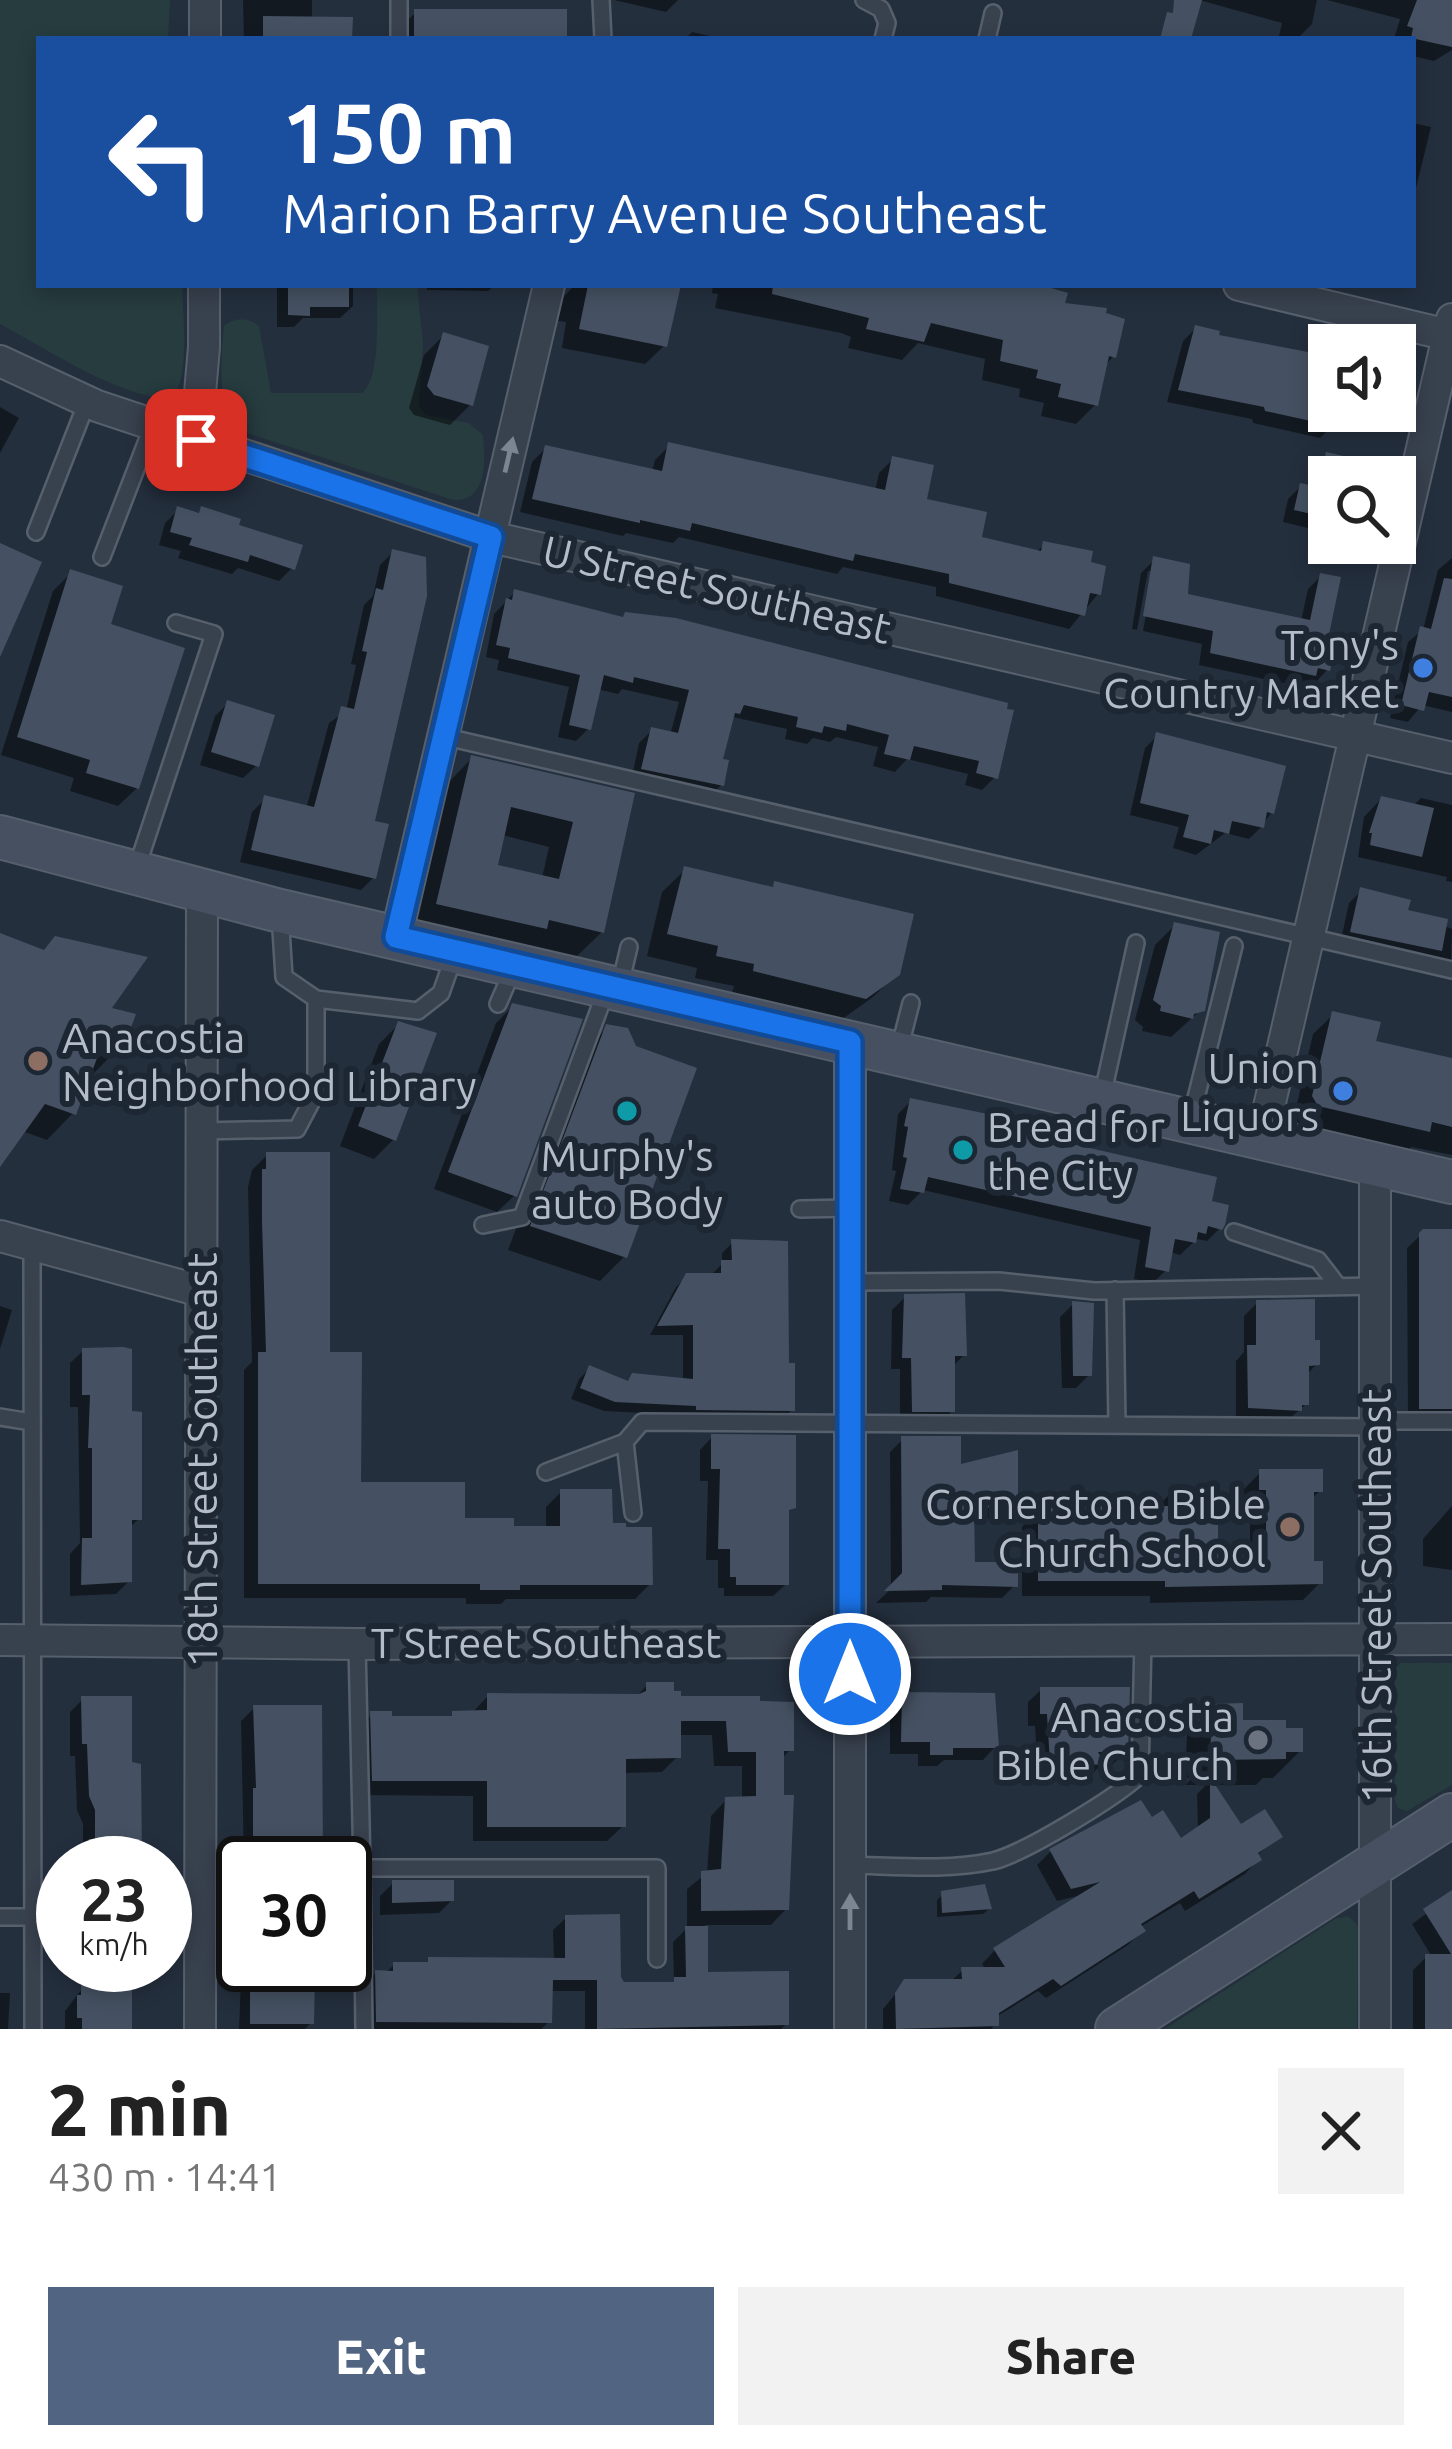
<!DOCTYPE html>
<meta charset="utf-8">
<style>
:root{--surface:#fff;--page:#f2f2f2;--text:#222;--muted:#767676;--accent:#516482}
body{margin:0;font-family:Ubuntu,sans-serif;background:var(--page);color:var(--text);height:100vh;display:flex;flex-direction:column;font-size:45px;white-space:nowrap}
*{box-sizing:border-box;margin:0}
p{font-size:39px;color:var(--muted)}
.icon{flex:none;width:66px;height:66px;fill:none;stroke:currentColor;stroke-width:2;stroke-linecap:round;stroke-linejoin:round}
.map{position:relative;height:2029px;overflow:hidden}
.drawer{display:flex;flex-direction:column;background:var(--surface);flex:1}
.drawer>*{flex:none}
.banner{position:absolute;left:36px;top:36px;width:1380px;height:252px;border-radius:0px;box-shadow:0 6px 18px #0003;background:#1a4fa0;color:#fff;overflow:hidden}
.buttons{position:absolute;left:1308px;top:324px;display:grid;gap:24px}
.buttons a{display:grid;place-items:center;width:108px;height:108px;border-radius:0px;background:var(--surface);box-shadow:0 6px 18px #0003;font-size:60px}
.speed{position:absolute;left:36px;top:1836px;display:flex;gap:24px;font-size:60px;font-weight:700;text-align:center}
.speed>*{display:grid;place-content:center;width:156px;height:156px;border-radius:50%;background:var(--surface);box-shadow:0 6px 18px #0003;line-height:1}
.speed small{font-size:30px;font-weight:400}
.speed .limit{border:6px solid #111;border-radius:18px;background:#fff;color:#111}
.pin{position:absolute;display:grid;place-items:center;width:102px;height:102px;color:#fff;margin:-51px;border-radius:24px;box-shadow:0 6px 18px #0006}
.me{position:absolute;width:132px;margin:-66px;rotate:0deg;stroke-linejoin:round;filter:drop-shadow(0 0 9px #0008)}
.turn{display:flex;align-items:center;gap:42px;height:252px;padding:0 48px;font-size:54px}
.turn .icon{width:156px;height:156px;stroke-width:2.5}
.turn b{display:block;font-size:84px;line-height:102px}
.round{display:grid;place-items:center;flex:none;width:126px;height:126px;border-radius:0px;background:var(--page)}
.headline{display:flex;align-items:center;justify-content:space-between;height:204px;padding:0 48px}
h1{font-size:72px;font-weight:800;line-height:90px}
.action{display:flex;gap:24px;margin-top:auto;padding:24px 48px}
.action a{flex:1;height:138px;border-radius:0px;background:var(--accent);color:#fff;font-size:48px;font-weight:800;line-height:138px;text-align:center}
.action a+a{background:var(--page);color:var(--text)}
.map>svg:first-child{display:block}
.green{fill:#263c3f}
.shadow{fill:#0007;fill-rule:evenodd}
.building{fill:#455162;fill-rule:evenodd}
.lines{fill:none;stroke-linecap:round;stroke-linejoin:round}
.service-casing{stroke:#565f6c;stroke-width:20}
.minor-casing{stroke:#565f6c;stroke-width:34}
.secondary-casing{stroke:#565f6c;stroke-width:46}
.service{stroke:#38414e;stroke-width:15}
.minor{stroke:#38414e;stroke-width:30}
.secondary{stroke:#465061;stroke-width:42}
.oneway{fill:#7c8592}
.route-casing{stroke:#114b97;stroke-width:30}
.route{stroke:#1a73e8;stroke-width:21}
.shop-dot{fill:#3f7fe0;stroke:#1d2633;stroke-width:4.5}
.education-dot{fill:#8d6e63;stroke:#1d2633;stroke-width:4.5}
.culture-dot{fill:#0f9aa8;stroke:#1d2633;stroke-width:4.5}
.worship-dot{fill:#6b7280;stroke:#1d2633;stroke-width:4.5}
.labels{text-anchor:middle;dominant-baseline:central;stroke-width:12;stroke-linejoin:round;paint-order:stroke}
.street-label{font-size:42px;fill:#b4bcc9;stroke:#1d2633}
.poi-label{font-size:42px;fill:#b4bcc9;stroke:#1d2633;text-anchor:end}
</style>
<div class="map">
<svg width="1452" height="2029" viewBox="0 0 1452 2029">
<rect width="100%" height="100%" fill="#242f3e"/>
<path class="green" d="M0,0H170L168,39H39V285H182C183,312 190,377 173,397C129,404 40,345 0,324Z
M377,285H417L423,344L419,405L426,415L469,423L483,435C485,461 488,502 453,500L238,430C216,405 221,357 224,326C234,317 249,317 259,326L271,393H362C382,377 376,311 377,285Z
M1401,1663H1452V1785L1407,1811L1398,1808L1395,1801V1669Z
M1348,1916L1357,1924L1358,1931L1357,2029H1165L1335,1919Z"/>
<path class="shadow" d="M243,0H312V20L349,39H244Z
M614,0H678L666,12Z
M1199,0H1317L1312,24L1297,39L1279,36L1282,23Z
M1327,0H1452V50L1434,61L1413,56V39H1394L1400,19Z
M416,12L563,39H395L396,32Z
M692,32L723,39H685Z
M1413,123L1431,127L1413,200Z
M277,285H353V306L340,318H303L294,327H277Z
M427,285H495L488,291L427,290Z
M575,285H678L665,345L645,364L562,348L566,322L558,321L564,296Z
M713,285H1024L1062,305L1113,357L1104,366L1095,405L1076,424L1041,416L1044,403L1019,397L1020,389L982,380L985,359L918,343L902,360L848,348L851,337L841,333L715,308L718,294L712,293Z
M1196,328L1216,337L1329,363V411H1337L1333,425L1320,438L1253,423L1252,419L1167,402L1183,341Z
M444,335L470,405L450,425L414,415L409,408L424,355Z
M0,407L19,418L0,453Z
M669,446L875,491L879,473L893,459L924,501L978,539L1036,552L1044,545L1088,564L1098,594L1069,629L936,596V587L843,567L837,574L679,537L673,543L626,533L623,536L520,512L532,462L546,448L652,472L655,460Z
M1327,455L1370,477H1329V533L1283,522L1288,499L1301,486L1310,488L1314,468Z
M178,510L196,515L202,510L236,527L292,568L279,581L238,568L232,574L178,558L181,551L159,545L165,523Z
M393,552L371,823L374,877L361,890L240,862L252,812L265,799L306,809L329,723L346,711L356,665L351,664L364,605L373,596L380,565Z
M1452,558V712L1422,705L1408,722L1390,718L1408,642L1423,630L1438,570Z
M1154,560L1185,596L1301,621L1308,589L1321,576L1327,670L1315,683L1307,681L1301,687L1199,665L1202,644L1143,631L1154,571H1148L1137,630L1132,629L1141,573Z
M71,573L137,788L118,806L70,791L74,778L1,755L53,591Z
M515,592L621,620L986,699L995,777L982,790L965,785L968,774L907,759L895,772L873,766L878,747L836,737L830,742L813,738L807,744L785,739L787,729L733,717L720,761L721,785L709,797L631,781L639,743L652,730L670,735L679,702L622,689L618,694L597,689L589,728L576,741L558,737L569,687L497,670L499,660L486,657L494,614Z
M228,703L256,766L243,778L200,765L215,716Z
M1157,736L1272,812L1261,827L1249,839L1225,833L1196,855L1173,848L1179,827L1130,815L1145,748Z
M472,758L632,795L602,932L576,957L527,945L519,953L412,929L447,784ZM502,835L549,847L542,878L494,867Z
M1421,798L1452,805V882L1446,881L1447,877L1358,857L1364,817L1381,799L1413,806Z
M685,870L770,890L775,884L897,974L873,997L841,1020L732,993L734,986L695,978L697,968L647,956L662,892Z
M1361,891L1452,929L1451,965L1340,944L1349,903Z
M1175,925L1202,1009L1171,1037L1142,1031L1143,1027L1135,1020L1155,945Z
M0,965L120,1047L93,1074L89,1072L73,1113L47,1140L22,1131L0,1162Z
M513,1006L514,1196L497,1212L434,1189L496,1023Z
M1333,1015L1373,1043L1452,1061V1155L1411,1147L1408,1151L1298,1125L1294,1117L1313,1034Z
M399,1024L394,1139L374,1159L340,1146L379,1044Z
M607,1028L625,1256L600,1281L508,1250L582,1053Z
M911,1101L1068,1146L1220,1228L1207,1241L1197,1239L1180,1255L1170,1252L1166,1270L1153,1283L1134,1279L1140,1240L923,1190L908,1205L889,1201L896,1171L892,1170L898,1114Z
M267,1155L327,1355L358,1485L462,1521L511,1529H546V1507L561,1492L610,1526L650,1584L635,1599H506L501,1604H466V1598H244V1370L252,1362L248,1187L252,1170Z
M1452,1229V1424L1408,1421L1407,1248L1424,1232Z
M733,1242L786,1366L792,1410L781,1420L604,1411L571,1399L579,1379L589,1369L626,1384L683,1381V1335H650L676,1287L687,1276L712,1274L722,1264V1253Z
M905,1297L964,1355L952,1367V1411L939,1424H900V1369H891L892,1310Z
M1257,1303L1317,1364L1306,1375V1404L1286,1422L1236,1420V1361L1244,1352V1316Z
M1073,1304L1089,1375L1076,1388H1062L1060,1317Z
M0,1306L12,1310L0,1349Z
M83,1351L129,1413L139,1519L129,1528V1581L116,1594L70,1596V1554L80,1543L78,1407H70V1363Z
M712,1437L793,1506L786,1514V1584L773,1596H724V1588H718V1560H706L708,1481H700V1450Z
M903,1439L1015,1506L1002,1518L971,1519L972,1565L1015,1585L1002,1598L931,1597L926,1602L876,1603L891,1589L890,1452Z
M1261,1472L1320,1491L1311,1499V1564L1320,1583L1303,1600L1150,1603V1596H1022V1527L1039,1510L1155,1509L1171,1493L1188,1509L1215,1566H1250V1506H1244V1489Z
M1452,1506V1570L1423,1566V1539Z
M647,1685L791,1749L781,1759L786,1909L771,1925H705V1975L786,2024L781,2029H585V1991H550L549,2022L541,2029H364V1986L376,1973H385L394,1965H424L429,1960H554L553,1930L566,1918L622,1985H670L674,1982L673,1942L687,1928V1889L707,1873L711,1816L726,1800H742V1766H714L712,1735H678V1756L662,1772L623,1773V1826L607,1841H473V1796L358,1795L356,1730L372,1714L389,1719H448L453,1714H471L488,1696L636,1697Z
M1041,1690L1126,1751L1113,1764H1102L1090,1776L1038,1774L1035,1726H1028V1702Z
M903,1695L995,1747L983,1760H944L937,1766H918V1754H890V1708Z
M83,1699L129,1764L138,1766V1863H83V1824L77,1810L75,1756H70V1712Z
M1214,1707L1300,1751L1273,1778H1263L1256,1785H1212L1240,1829L1279,1837L1256,1856L1258,1860L1245,1874L1185,1911L1180,1903L1140,1927L1142,1931L1128,1945L1046,1998L1038,1991L996,2017L992,2029H883V2009L905,1982H950L963,1970H986L982,1964L995,1950L1082,1895L1057,1901L1037,1865L1051,1851L1151,1822L1180,1842L1198,1830L1197,1794L1206,1785H1185L1192,1778H1185L1187,1734Z
M254,1708L319,1863H244L241,1721Z
M393,1883L452,1900L439,1913L380,1915V1896Z
M943,1894L989,1909L983,1914L937,1917V1900Z
M1452,1895V2029H1413V1970L1426,1957H1432L1412,1924Z
M243,1928V1965H308L311,2023L305,2029H239Z
M81,1965H136L129,1972V2029H65V2011L81,1990Z
M0,1993H10L8,2029H0Z"/>
<path class="building" d="M1174,0H1202L1191,39H1160L1167,12L1173,13Z
M1417,0H1452V47L1411,38L1413,28L1407,26Z
M414,9H567V39H414Z
M263,16L353,17L352,39H263Z
M288,285H349V307H310V316L288,315Z
M588,285H681L667,347L579,329Z
M773,285H1041L1068,293L1065,303L1107,308L1106,313L1125,319L1116,358L1109,356L1098,406L1058,397L1061,384L1036,378L1038,370L1000,361L1003,340L931,323L924,342L866,329L869,318L772,294Z
M1195,325L1220,331L1219,335L1329,356V425L1265,411L1264,407L1178,390Z
M443,332L489,346L473,406L434,395L427,386Z
M668,442L885,490L892,456L934,465L927,499L987,512L982,537L1041,551L1043,541L1093,551L1091,562L1106,566L1101,595L1090,593L1085,616L949,583V574L855,554L853,561L692,523L690,531L640,520V523L532,499L545,445L662,471Z
M1326,452L1396,468L1395,477H1320Z
M1300,483L1329,489V518L1294,510Z
M177,506L199,513L201,506L241,519L239,525L303,545L295,570L250,555L248,562L189,545L192,538L170,532Z
M0,543L42,562L0,657Z
M392,549L426,557L427,596L375,821L389,824L376,879L251,850L264,795L314,807L341,706L354,709L367,652L362,651L376,588L383,590Z
M1153,556L1190,564L1188,594L1310,620L1320,573L1341,577L1328,639L1336,644L1330,671L1318,668L1316,676L1210,653L1213,631L1143,616Z
M70,569L123,586L111,624L185,648L139,789L86,773L90,760L17,737Z
M1444,578L1452,579V697L1429,692L1424,711L1401,705L1420,626L1431,629Z
M514,589L623,617L625,612L676,618L1008,703L1007,709L1014,710L998,779L976,773L979,761L914,746L910,760L884,754L889,735L847,724L846,731L824,726L822,733L796,727L798,717L744,705L740,714L735,713L723,759L729,760L724,786L641,769L651,727L678,733L689,690L634,677L633,683L604,675L591,730L569,725L580,675L508,658L510,648L496,645L506,598L512,600Z
M227,700L275,715L259,767L211,752Z
M1156,732L1286,766L1274,814L1267,812L1264,828L1232,821L1229,834L1214,830L1211,844L1183,837L1189,815L1140,803Z
M471,755L635,793L604,933L549,920L547,929L436,904ZM511,807L573,822L559,879L498,865Z
M1381,796L1434,808L1422,857L1370,845L1372,833H1369Z
M684,866L773,887L774,881L914,914L900,975L866,999L753,971L754,964L716,956L718,946L667,934Z
M1360,887L1411,900L1408,910L1448,919L1442,951L1350,932Z
M1174,922L1220,932L1205,1011L1194,1014L1193,1019L1160,1011L1161,1006L1153,1000Z
M0,933L44,950L55,936L148,957L112,1008L136,1014L123,1049L103,1042L76,1115L45,1104L0,1167Z
M512,1003L583,1019L517,1197L448,1172Z
M1332,1011L1381,1022L1376,1041L1452,1058V1127L1432,1122L1430,1132L1318,1106L1312,1096Z
M398,1021L437,1033L396,1141L358,1126Z
M606,1024L628,1028L636,1046L697,1068L627,1258L530,1226Z
M910,1098L1075,1132L1072,1144L1217,1177L1212,1201L1229,1205L1225,1225L1222,1230L1208,1226L1206,1234L1198,1232L1196,1243L1175,1239L1169,1272L1145,1267L1151,1227L928,1177L924,1193L900,1189L907,1158L903,1157L908,1127L904,1126Z
M266,1152H330V1352H362L361,1482H465V1518H514V1526H560V1489H612L613,1523H626V1527H652L653,1585H520V1590H480V1584H258V1352H266L262,1221V1169H266Z
M1423,1229H1452V1409H1419V1233Z
M731,1239L788,1241L789,1363H795V1411L696,1410V1406L615,1402L580,1388L589,1365L628,1381L632,1373L693,1379V1325L657,1326L686,1273H721V1260H732Z
M965,1293L967,1356H955V1412H912L911,1358H902L904,1294Z
M1315,1299V1340H1320V1365L1309,1366V1405H1302V1411L1248,1408L1247,1345H1256V1300Z
M1072,1301L1094,1303L1092,1376H1073Z
M123,1347L132,1349V1411L142,1412V1520H132V1582L81,1585L82,1538H92V1448H88L90,1395H82V1348Z
M711,1434L796,1435V1508L789,1510V1585H736V1577H730V1549H718L720,1469H711Z
M901,1436H961V1464L1018,1450V1507L974,1508L975,1562H1018V1587L942,1585V1590L884,1591L902,1573Z
M1259,1469H1323V1492H1314V1561H1323V1584L1165,1587V1581H1038V1507L1170,1506V1490H1191V1506H1218V1563H1266V1490H1259Z
M646,1682H674V1691H681V1696H760V1701L794,1702V1751H784V1795H794L789,1910L701,1911V1871L721,1869L725,1797L756,1796V1752H728L726,1721H681V1758L626,1759V1827H487V1781H372L370,1711H392V1716H452V1711L487,1710V1693L639,1694L646,1691Z
M1040,1687H1130L1128,1752H1098L1106,1765L1050,1763L1047,1714H1040Z
M902,1692L995,1693L999,1748H953V1755H930V1742H901Z
M81,1696H132V1762L141,1764L142,1863L95,1862V1810L89,1796L87,1744H82Z
M1243,1703V1720H1286V1728H1303V1752H1286V1759L1206,1760L1218,1752H1210L1213,1704Z
M253,1705H322L323,1863H257V1855H253V1788H256Z
M1210,1777L1241,1824L1265,1809L1283,1837L1258,1853L1262,1860L1199,1899L1194,1891L1141,1924L1146,1931L1061,1986L1053,1979L999,2013V2026L896,2029L895,1993L904,1979H962L961,1967H1005L993,1948L1100,1882L1071,1889L1049,1849L1141,1800L1152,1817L1163,1810L1181,1838L1210,1818Z
M392,1880H454V1901L392,1903Z
M985,1884L992,1909L942,1913L941,1891Z
M1452,1890V2029H1425V1954H1451L1423,1909Z
M620,1914L621,1977L624,1982H674V1977H686L685,1926H708V1972L789,1971V2025L597,2029V1980H553L552,2023L376,2022L375,1970L393,1971V1962H428V1957L565,1958V1915Z
M92,1965H132V2029H82V2018H77V1995H81V1985L92,1984Z
M250,1965H303V1978L315,1977L314,2024H250Z"/>
<g class="lines">
<defs>
<path id="service" d="M399,0V39
M601,0L603,39
M864,0L881,9L887,23L883,39
M987,39L993,13
M36,532L87,402
M102,557L153,425
M442,736L1452,970
M137,867L214,634L176,623
M620,985L629,947
M316,999L418,1011L441,993L454,956
M498,1004L514,967
M899,1050L911,1003
M1102,1097L1136,943
M1191,1118L1234,946
M201,1131L297,1129L316,1093V999L284,977L280,914
M800,1209L850,1208
M483,1225L522,1217L607,988
M1234,1232L1318,1260L1338,1286
M32,1247L33,2029
M850,1282L999,1281L1094,1291L1376,1286
M1115,1290L1117,1425
M0,1417L31,1422
M1375,1421H1452
M625,1442L633,1513
M546,1472L625,1442L642,1422L1375,1427
M357,1644L362,1868
M850,1865C897,1866 946,1871 993,1861C1025,1853 1115,1798 1140,1775L1143,1639
M0,1917H32
M364,2029L362,1868H657V1959"/>
<path id="minor" d="M205,39V0
M1239,285L1452,336
M0,361L97,406L491,537L1452,758
M196,439L204,347V285
M396,937L549,285
M1262,1137L1452,319
M0,1236L201,1291
M0,1640L357,1644L1452,1639
M200,2029L202,892
M850,2029V1042
M1375,2029V1163"/>
<path id="secondary" d="M0,837L280,911L1452,1182
M1117,2029L1452,1815"/>
</defs>
<use href="#service" class="service-casing"/>
<use href="#minor" class="minor-casing"/>
<use href="#secondary" class="secondary-casing"/>
<use href="#service" class="service"/>
<use href="#minor" class="minor"/>
<use href="#secondary" class="secondary"/>
</g>
<defs><path id="oneway-solid" d="M-6-.8H1V-3.2L6.5 0L1 3.2V.8H-6Z" transform="scale(3)"/></defs>
<g class="oneway">
<use href="#oneway-solid" transform="translate(509 455) rotate(-77)"/>
<use href="#oneway-solid" transform="translate(850 1912) rotate(-90)"/>
</g>
<g class="lines">
<defs>
<path id="route" d="M196,440L491,537L396,937L850,1042V1674"/>
</defs>
<use href="#route" class="route-casing"/>
<use href="#route" class="route"/>
</g>
<g class="shop-dot">
<circle cx="1423" cy="668" r="12"/>
<circle cx="1343" cy="1091" r="12"/>
</g>
<g class="education-dot">
<circle cx="38" cy="1061" r="12"/>
<circle cx="1290" cy="1527" r="12"/>
</g>
<g class="culture-dot">
<circle cx="627" cy="1111" r="12"/>
<circle cx="963" cy="1150" r="12"/>
</g>
<circle class="worship-dot" cx="1258" cy="1740" r="12"/>
<g class="labels">
<g class="street-label">
<text transform="translate(717 589) rotate(13)">U Street Southeast</text>
<text transform="translate(201 1460) rotate(-90)">18th Street Southeast</text>
<text transform="translate(1375 1596) rotate(-90)">16th Street Southeast</text>
<text x="546" y="1642">T Street Southeast</text>
</g>
<g class="poi-label">
<text x="1399" y="644">Tony's<tspan x="1399" dy="48">Country Market</tspan></text>
<text x="62" y="1037" text-anchor="start">Anacostia<tspan x="62" dy="48">Neighborhood Library</tspan></text>
<text x="1319" y="1067">Union<tspan x="1319" dy="48">Liquors</tspan></text>
<text x="987" y="1126" text-anchor="start">Bread for<tspan x="987" dy="48">the City</tspan></text>
<text x="627" y="1155" text-anchor="middle">Murphy's<tspan x="627" dy="48">auto Body</tspan></text>
<text x="1266" y="1503">Cornerstone Bible<tspan x="1266" dy="48">Church School</tspan></text>
<text x="1234" y="1716">Anacostia<tspan x="1234" dy="48">Bible Church</tspan></text>
</g>
</g>
</svg>
<div class="buttons">
<a><svg class="icon" aria-label="sound" viewBox="0 0 24 24"><path d="M4 9h4l5-4v14l-5-4H4zM17 9q2 3 0 6"/></svg></a>
<a><svg class="icon" aria-label="search" viewBox="0 0 24 24"><circle cx="10" cy="10" r="6"/><path d="M15 15l6 6"/></svg></a>
</div>
<div class="speed"><div>23<small>km/h</small></div><div class="limit">30</div></div>
<div class="pin" style="left:196px;top:440px;background:#d93025"><svg class="icon" aria-label="arrive" viewBox="0 0 24 24"><path d="M6 21V4h12l-3 4 3 4H6"/></svg></div>
<svg class="me" style="left:850px;top:1674px" viewBox="-20 -20 40 40"><circle r="17" fill="#1a73e8" stroke="#fff" stroke-width="3"/><path d="M0-11L8 9 0 5-8 9z" fill="#fff"/></svg>
<div class="banner">
<div class="turn"><svg class="icon" aria-label="left" viewBox="0 0 24 24"><path d="M17 20v-9H6M10 6l-5 5 5 5"/></svg><div><b>150 m</b>Marion Barry Avenue Southeast</div></div>
</div>
</div>
<section class="drawer">
<div class="headline"><div><h1>2 min</h1><p>430 m · 14:41</p></div><a class="round"><svg class="icon" aria-label="close" viewBox="0 0 24 24"><path d="M6 6l12 12M18 6L6 18"/></svg></a></div>
<div class="action"><a>Exit</a><a>Share</a></div>
</section>
